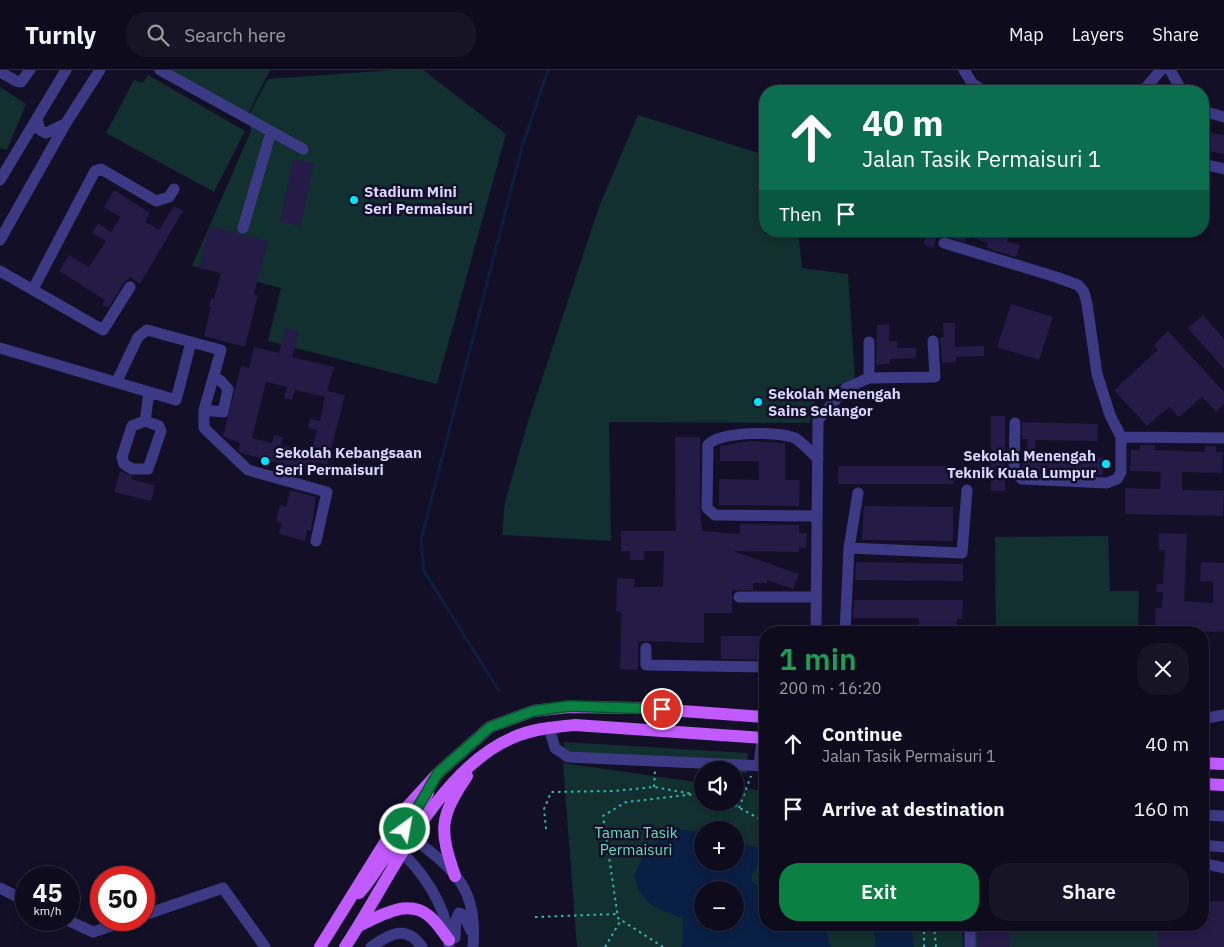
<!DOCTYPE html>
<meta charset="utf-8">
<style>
:root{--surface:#0e0b1c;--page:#171425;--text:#f1f3f6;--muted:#9b9ba3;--line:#2e2b3b;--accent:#0b8043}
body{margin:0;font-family:"IBM Plex Sans",sans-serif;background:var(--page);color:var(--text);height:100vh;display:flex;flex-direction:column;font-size:19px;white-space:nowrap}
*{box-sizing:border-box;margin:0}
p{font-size:16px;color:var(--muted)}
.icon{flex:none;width:28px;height:28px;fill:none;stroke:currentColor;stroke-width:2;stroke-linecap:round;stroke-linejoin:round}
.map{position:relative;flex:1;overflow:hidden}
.panel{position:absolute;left:759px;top:556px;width:450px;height:305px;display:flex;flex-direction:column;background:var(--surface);border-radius:20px;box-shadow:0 2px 8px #0003,0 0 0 1px var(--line)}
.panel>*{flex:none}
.guide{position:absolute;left:759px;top:15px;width:450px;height:152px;border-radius:20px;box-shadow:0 2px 8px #0003,0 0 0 1px var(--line);background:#0b6e4f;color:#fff;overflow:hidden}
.buttons{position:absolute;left:694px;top:691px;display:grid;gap:10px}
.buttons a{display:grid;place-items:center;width:50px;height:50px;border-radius:50%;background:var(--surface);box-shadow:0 2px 8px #0003,0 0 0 1px var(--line);font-size:25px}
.speed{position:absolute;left:15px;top:796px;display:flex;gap:10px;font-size:25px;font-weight:700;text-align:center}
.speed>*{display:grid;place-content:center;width:65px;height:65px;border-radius:50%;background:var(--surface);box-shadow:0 2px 8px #0003,0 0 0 1px var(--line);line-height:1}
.speed small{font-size:12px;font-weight:400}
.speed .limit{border:8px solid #d22;background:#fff;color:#111}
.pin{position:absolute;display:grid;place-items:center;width:42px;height:42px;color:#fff;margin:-21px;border:2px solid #fff;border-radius:50%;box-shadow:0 1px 5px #0007}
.me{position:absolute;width:55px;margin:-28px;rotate:32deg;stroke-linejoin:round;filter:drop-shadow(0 0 4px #0008)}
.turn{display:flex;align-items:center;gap:18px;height:105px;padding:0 20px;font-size:22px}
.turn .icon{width:65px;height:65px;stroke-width:2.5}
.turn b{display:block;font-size:35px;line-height:42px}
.then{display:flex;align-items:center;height:48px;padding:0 20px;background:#0003;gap:10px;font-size:19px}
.round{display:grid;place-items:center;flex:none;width:52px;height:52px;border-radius:20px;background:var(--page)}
.overview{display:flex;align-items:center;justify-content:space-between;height:85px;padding:0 20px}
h1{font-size:30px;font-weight:600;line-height:38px;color:#1e9e55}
.cta{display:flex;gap:10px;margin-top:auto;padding:10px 20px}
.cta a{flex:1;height:58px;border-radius:20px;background:var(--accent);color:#fff;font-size:20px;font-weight:600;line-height:58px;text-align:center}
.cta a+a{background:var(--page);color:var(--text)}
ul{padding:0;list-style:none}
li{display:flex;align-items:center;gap:15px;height:65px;padding:0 20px}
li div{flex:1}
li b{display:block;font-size:19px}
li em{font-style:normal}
header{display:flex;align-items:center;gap:30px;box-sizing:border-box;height:70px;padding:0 25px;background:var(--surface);border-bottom:1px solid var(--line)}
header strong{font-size:24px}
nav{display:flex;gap:28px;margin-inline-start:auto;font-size:18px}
.search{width:350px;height:45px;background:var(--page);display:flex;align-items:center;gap:12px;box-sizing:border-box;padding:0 18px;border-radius:20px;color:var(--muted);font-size:19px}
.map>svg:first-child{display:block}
.green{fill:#12302f;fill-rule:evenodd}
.water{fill:#0a1f44;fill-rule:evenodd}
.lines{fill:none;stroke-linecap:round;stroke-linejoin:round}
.stream{stroke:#0a1f44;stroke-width:3}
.building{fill:#241b47;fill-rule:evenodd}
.path{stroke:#2fb8b0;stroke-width:2;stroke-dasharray:2.5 4;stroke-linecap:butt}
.minor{stroke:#3d3a85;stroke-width:11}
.major{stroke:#c25bff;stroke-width:12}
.route-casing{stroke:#07532c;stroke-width:12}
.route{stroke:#0b8043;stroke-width:9}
.poi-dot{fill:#00e5ff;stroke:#130f26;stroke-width:2}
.labels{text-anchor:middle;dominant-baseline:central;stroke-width:5;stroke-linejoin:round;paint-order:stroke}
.poi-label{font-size:15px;font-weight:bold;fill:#d9d4ff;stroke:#130f26;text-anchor:start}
.park-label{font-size:15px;fill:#5fe0c0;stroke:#130f26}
</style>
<header>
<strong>Turnly</strong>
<div class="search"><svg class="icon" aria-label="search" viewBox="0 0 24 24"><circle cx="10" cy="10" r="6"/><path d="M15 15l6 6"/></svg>Search here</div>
<nav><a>Map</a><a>Layers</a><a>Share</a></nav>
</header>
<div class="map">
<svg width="1224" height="877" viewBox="0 0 1224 877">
<rect width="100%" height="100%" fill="#130f26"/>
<path class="green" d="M171,0H270L248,44Z
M393,0H423L506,64L437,314L268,271L281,218L192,196L251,61L248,46L268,9Z
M148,5L245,61L214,122L106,63L134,10L143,13Z
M0,17L26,34L7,80L0,78Z
M638,45L765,85V161H798L802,198L848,204L855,308L834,317L814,333L810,353L609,352L611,471L502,465L505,432L529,348L599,137Z
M1108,466L1110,521H1139L1138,562H996L995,467Z
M564,672L748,683L747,703L735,702V700L563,691Z
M563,693L702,713V732H735V717L765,721V855H962L963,877H577ZM702,760H735V792H702ZM702,820H735V852H702Z
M1224,831V877H973L976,855H1202L1203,832Z"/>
<path class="water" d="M676,759L702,762V792H735V772L765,779V790L761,788L752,806V811L765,821V855H824L831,877H682L683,849C656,837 642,837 634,806L646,780ZM702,820H735V852H702Z
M873,855H911L914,877H876Z"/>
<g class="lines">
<path class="stream" d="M499,621L424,501L421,470L522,77L548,0"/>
</g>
<path class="building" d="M1202,61L1224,65V84L1202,80Z
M293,89L314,93L301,156L280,152Z
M114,120L150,143L145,152L159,160L174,136L183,141L140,214L130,207L124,213L108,238L102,235L105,230L59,201L69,185L89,197L106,171L92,163L98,153L111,162L120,147L104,137Z
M210,156L268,171L254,224L258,225L245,277L204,266L211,237H209L211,228L214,229L221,203L199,197Z
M923,161H1010L1007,172L1020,175L1016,187L986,178L988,173L967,166L965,172L943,166L937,167L933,178L923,174L927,164Z
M1011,234L1053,247L1039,290L997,277Z
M1203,245L1224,269V299L1188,258Z
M943,253H955V277L984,276V286L956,287V292L942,293L940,268L944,267Z
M889,254V271H897V278H916V288L890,289V294L876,295L877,255Z
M286,258L299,261L292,287L334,297L327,321L345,325L327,395L316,392L314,402L241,383L238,380L240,373L223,366L241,296L249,298L254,277L279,283ZM266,312L287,317L284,328L292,330L295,320L325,327L320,351L310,349L308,358L317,360L311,383L281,375L283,367L274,365L272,373L252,368Z
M1168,261L1224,322V334L1216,342L1202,327L1179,347L1169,337L1147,356L1114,320L1158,280L1154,275Z
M991,346H1005V421H991Z
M1022,352L1098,354L1097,371L1036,370L1035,385L1103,387V405L1025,402L1022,399V385H1027L1028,369H1022Z
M675,367H700V438L702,461L740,464V454L799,455V463H807L806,478H799V482L733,481L799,504L793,519L767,510V513H753V520H732V543H704V573L643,571L638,573V600L620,599L621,542L616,541L617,508L635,509L634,517H663L664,481H644V490H630V481H621V461H676Z
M750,371L785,373V410H800L799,436L719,435V409L759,410V391H720V376Z
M1140,375H1155V380L1205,382V376H1216V382H1223L1222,403L1182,402V420L1224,421L1223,446L1125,444V418L1160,419L1161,402L1130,401L1131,380H1140Z
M838,396H955L954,414H838Z
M120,401L132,406L131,409L155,415L151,431L114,422Z
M290,420L316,427L311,461L307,460L305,471L279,464L282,453L276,451L280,435L286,437Z
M864,436L953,437V471L862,470Z
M1159,463L1187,464L1184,531L1213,533V511H1200L1201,492L1224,493V562L1155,560L1156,538H1162L1163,522H1156L1157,514H1163L1165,480H1159Z
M856,492L963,494V511L855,510Z
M854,530H963L962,549H957V562H919V548H853Z
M721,566H765V590L721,589Z
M1224,831V877H1158L1157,855H1202V832Z
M978,855H1014L1009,877H978Z"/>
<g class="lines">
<path class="path" d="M654,717L655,700
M729,732L765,752
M739,738L751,706
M546,759L544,739L551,722L614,721L654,717L693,724
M535,847L617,844
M934,855L936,877
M605,877L621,850
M663,877L618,848L603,746L626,732L695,724L702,726
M924,877V855"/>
<path class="minor" d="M160,0L303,79
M964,0L972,13L984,21
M1170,0L1182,21
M0,2L16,11L21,12L30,0
M1143,21L1161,0
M1202,41L1224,47
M37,48L40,60L46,63L65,54
M1203,94L1224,99
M0,110L66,0
M243,158L271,62
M0,170L66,53L100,0
M944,173L1056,207L1078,215L1084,222L1087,234L1097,304L1110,345L1121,367L1224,368
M0,201L103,260L130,217
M33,219L95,101L101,99L156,131L169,127L174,119
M191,272L221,280L204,340V358L248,400L327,422L316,471
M0,278L176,330L191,272L147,260L138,267L117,311
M869,308L935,307L933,271
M204,340L223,342L228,319L221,311L214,307
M145,351L159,356L161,361L148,399H132L124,394L122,387L132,356Z
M145,351L149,322
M1015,353L1014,402L1022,409L1107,413L1117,409L1121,402V367
M817,446L715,445L707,438L708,375C719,361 779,361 795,368C803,373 811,382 818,389
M849,478L858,423
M739,527H816
M816,562L818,350L846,318L869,308V272
M845,562L849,478L962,483L967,420
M646,578V595L765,597
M1202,649L1224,645
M549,657L555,678L568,687L765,696
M759,695L762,668
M1202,745L1224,746
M413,768C457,802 477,818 473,877
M1202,775L1224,777
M403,783C427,808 449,841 449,877
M1202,793L1224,798
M0,818L26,831
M144,845L223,818L265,877
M67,850L93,862L129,850
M970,855V877
M455,868L456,850L459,843L464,845L471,861
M371,877C390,864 406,854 422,877"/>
<path class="major" d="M1202,693L1224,694
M1202,714L1224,715
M402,778C399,759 418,739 428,723
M455,806C439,759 439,748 467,706
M359,823C379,802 383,778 413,768
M359,856C379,846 408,828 429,846C437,852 443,863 449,870
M320,877L407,737L438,703L490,657L533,641L569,637L641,638L765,647
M345,877C389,811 437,700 512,668C531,659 554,657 575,655L765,668"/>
</g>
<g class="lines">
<defs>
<path id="route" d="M405,759L438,703L490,657L533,641L569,636L662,639"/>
</defs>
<use href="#route" class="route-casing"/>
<use href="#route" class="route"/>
</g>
<g class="poi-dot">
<circle cx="354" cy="130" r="5"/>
<circle cx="758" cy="332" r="5"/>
<circle cx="265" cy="391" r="5"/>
<circle cx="1106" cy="394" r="5"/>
</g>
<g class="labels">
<g class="poi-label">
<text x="364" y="121">Stadium Mini<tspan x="364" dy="17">Seri Permaisuri</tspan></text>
<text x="768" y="323">Sekolah Menengah<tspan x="768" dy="17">Sains Selangor</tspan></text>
<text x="275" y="382">Sekolah Kebangsaan<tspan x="275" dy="17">Seri Permaisuri</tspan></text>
<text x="1096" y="385" text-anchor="end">Sekolah Menengah<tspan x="1096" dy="17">Teknik Kuala Lumpur</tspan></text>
</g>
<g class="park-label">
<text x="636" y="762">Taman Tasik<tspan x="636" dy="17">Permaisuri</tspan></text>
</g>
</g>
</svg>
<div class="buttons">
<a><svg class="icon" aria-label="sound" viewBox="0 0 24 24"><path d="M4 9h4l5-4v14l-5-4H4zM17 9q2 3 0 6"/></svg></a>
<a>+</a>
<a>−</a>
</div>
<div class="speed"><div>45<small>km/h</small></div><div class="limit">50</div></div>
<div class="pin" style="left:662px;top:639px;background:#d93025"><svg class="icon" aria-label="arrive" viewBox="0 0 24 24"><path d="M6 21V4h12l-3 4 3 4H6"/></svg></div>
<svg class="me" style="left:405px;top:759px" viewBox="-20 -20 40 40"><circle r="17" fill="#0b8043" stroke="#fff" stroke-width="3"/><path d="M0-11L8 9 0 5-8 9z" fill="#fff"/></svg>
<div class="guide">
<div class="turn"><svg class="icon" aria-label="ahead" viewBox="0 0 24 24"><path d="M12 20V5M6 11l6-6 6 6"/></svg><div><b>40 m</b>Jalan Tasik Permaisuri 1</div></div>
<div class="then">Then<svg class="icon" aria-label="arrive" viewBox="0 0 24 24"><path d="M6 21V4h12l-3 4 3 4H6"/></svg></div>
</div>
<section class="panel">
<div class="overview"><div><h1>1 min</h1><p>200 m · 16:20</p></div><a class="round"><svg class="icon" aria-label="close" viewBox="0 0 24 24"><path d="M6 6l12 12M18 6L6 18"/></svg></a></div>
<ul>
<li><svg class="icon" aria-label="ahead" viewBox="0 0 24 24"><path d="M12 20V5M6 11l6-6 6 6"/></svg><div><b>Continue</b><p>Jalan Tasik Permaisuri 1</p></div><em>40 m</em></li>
<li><svg class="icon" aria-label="arrive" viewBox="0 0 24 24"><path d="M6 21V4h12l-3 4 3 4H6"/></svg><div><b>Arrive at destination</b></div><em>160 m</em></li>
</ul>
<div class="cta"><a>Exit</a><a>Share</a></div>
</section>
</div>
